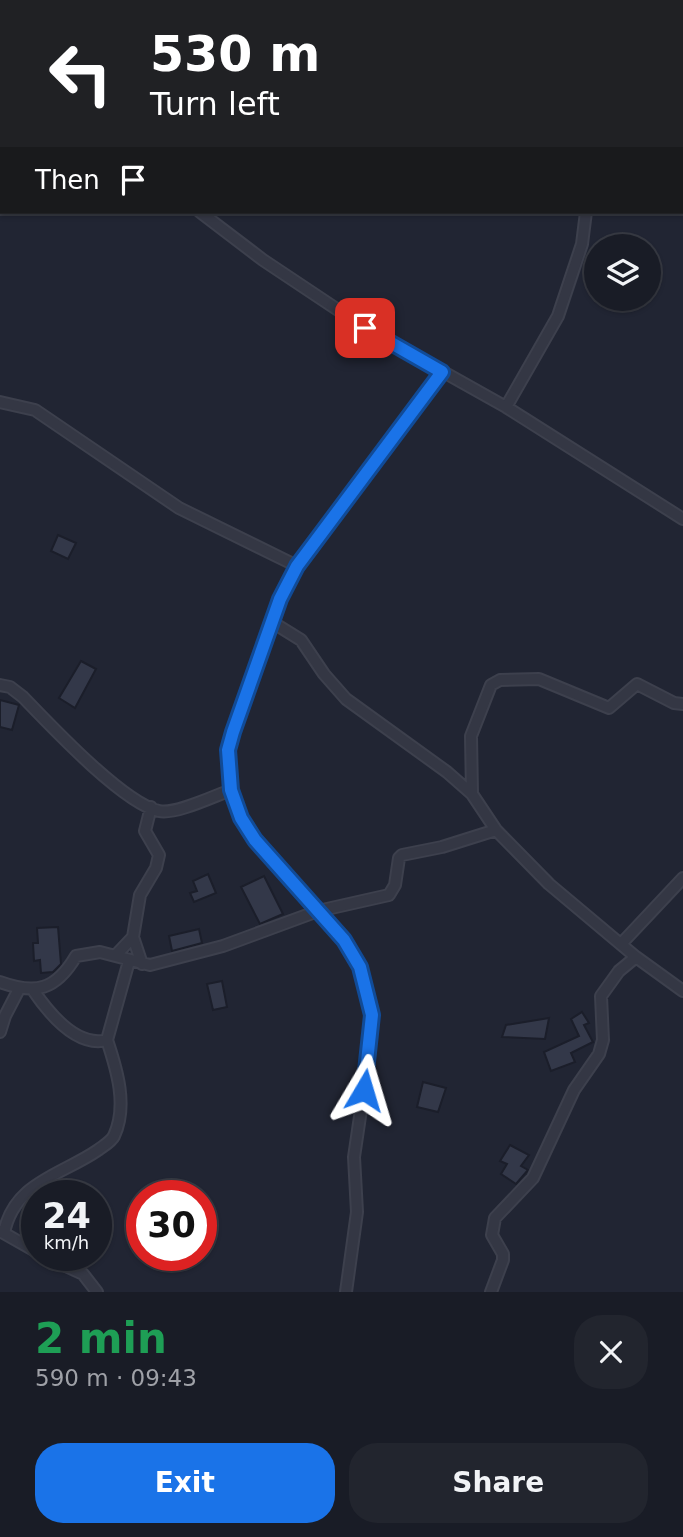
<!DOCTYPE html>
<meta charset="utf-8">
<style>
:root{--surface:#191c26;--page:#22252e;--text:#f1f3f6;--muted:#9fa1a7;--line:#373a43;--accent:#1a73e8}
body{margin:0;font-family:"DejaVu Sans",sans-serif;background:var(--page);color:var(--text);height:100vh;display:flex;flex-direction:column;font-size:26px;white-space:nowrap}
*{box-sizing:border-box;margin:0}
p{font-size:23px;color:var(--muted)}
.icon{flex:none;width:38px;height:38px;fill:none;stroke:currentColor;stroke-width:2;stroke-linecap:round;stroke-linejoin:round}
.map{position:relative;height:1292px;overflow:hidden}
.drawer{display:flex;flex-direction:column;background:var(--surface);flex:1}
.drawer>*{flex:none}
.banner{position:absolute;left:0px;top:0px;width:684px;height:214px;box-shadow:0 2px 5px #0004,0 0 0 2px var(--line);background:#202124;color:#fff;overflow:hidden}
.fabs{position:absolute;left:584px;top:234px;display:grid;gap:14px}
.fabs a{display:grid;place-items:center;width:77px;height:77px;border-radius:50%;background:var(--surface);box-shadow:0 2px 5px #0004,0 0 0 2px var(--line);font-size:35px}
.speed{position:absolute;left:21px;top:1180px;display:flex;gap:14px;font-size:35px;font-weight:700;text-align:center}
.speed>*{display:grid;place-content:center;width:91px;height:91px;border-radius:50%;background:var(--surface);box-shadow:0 2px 5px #0004,0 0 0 2px var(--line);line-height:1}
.speed small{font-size:18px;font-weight:400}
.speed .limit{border:10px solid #d22;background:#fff;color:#111}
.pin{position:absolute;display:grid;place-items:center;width:60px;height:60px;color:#fff;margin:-30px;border-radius:14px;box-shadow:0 4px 10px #0006}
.me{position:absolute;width:77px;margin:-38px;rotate:7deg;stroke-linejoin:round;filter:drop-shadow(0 0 5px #0008)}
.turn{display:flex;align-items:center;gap:24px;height:147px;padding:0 35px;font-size:32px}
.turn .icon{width:91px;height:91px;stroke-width:2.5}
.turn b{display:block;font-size:49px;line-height:60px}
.then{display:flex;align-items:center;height:66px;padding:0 35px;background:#0003;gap:14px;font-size:26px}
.round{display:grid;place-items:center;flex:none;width:74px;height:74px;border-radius:28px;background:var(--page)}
.overview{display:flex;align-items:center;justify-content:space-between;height:119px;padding:0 35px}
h1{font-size:42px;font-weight:700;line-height:52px;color:#1e9e55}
.button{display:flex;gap:14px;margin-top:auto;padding:14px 35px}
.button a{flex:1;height:80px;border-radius:28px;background:var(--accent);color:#fff;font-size:28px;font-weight:700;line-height:80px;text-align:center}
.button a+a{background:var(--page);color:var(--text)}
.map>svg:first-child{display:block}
.building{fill:#333849;stroke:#1b1e2a;stroke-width:2}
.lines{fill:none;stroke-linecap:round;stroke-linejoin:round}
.street-casing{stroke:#3d404d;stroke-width:14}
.street{stroke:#343744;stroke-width:10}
.route-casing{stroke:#114b97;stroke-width:18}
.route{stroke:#1a73e8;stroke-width:12}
</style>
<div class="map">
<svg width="683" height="1292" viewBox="0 0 683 1292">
<rect width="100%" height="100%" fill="#212533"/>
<path class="building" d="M58,535L76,543L68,559L51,551Z
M81,661L96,669L75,708L59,698Z
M0,700L19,705L12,730L0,727Z
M208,874L216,893L194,902L190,893L197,891L193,881Z
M264,876L283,914L260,924L241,887Z
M58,927L61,964L53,972L41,973L40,960L34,961L33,943H38L37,928Z
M199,929L202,943L172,951L169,936Z
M222,981L227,1007L213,1010L207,984Z
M582,1012L589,1023L584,1025L593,1042L571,1053L575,1062L551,1071L544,1052L579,1036L571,1019Z
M549,1018L545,1039L502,1037L506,1025Z
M423,1082L446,1088L438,1112L417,1107Z
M510,1145L529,1155L521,1166L528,1170L516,1184L501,1174L507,1164L500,1161Z"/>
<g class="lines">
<defs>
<path id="street" d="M228,2V0
M0,31L2,34
M200,212L263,260L365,328L506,407L683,519
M0,402L35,410L179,508L297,566
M506,407L558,316L582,244L586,212
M272,622L301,640L324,674L346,699L447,772L472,794L496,830L549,884L636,957L683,991
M0,685L10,687L23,697C50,725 123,803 159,811C175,815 214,796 231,790
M472,794L471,736L491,685L500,680L539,679L609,708L637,684L674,703L683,704
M133,937L142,964
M621,944L683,878
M116,955L133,937L140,895L156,868L159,855L145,831L151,807
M0,982C36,995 56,990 76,956L100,952L150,965L223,946L318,911L389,895L395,885L399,858L402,855L442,847L496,830
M33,990C48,1012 76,1048 107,1040L129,961
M0,1032L5,1016L19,989
M0,1231L37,1252
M4,1233C14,1182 62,1175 98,1150C103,1146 111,1142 114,1136C128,1106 117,1070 107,1040
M42,1255L83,1274L97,1292
M346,1292L357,1212L354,1157L367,1069L372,1015L367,990L360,967L344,940L255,840L241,819L231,790L229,770L228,750L245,694L280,599L297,566L442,372
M491,1292L503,1260V1254L492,1235L495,1218L533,1178L574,1090L599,1054L603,1040L601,996L619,971L636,957"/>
</defs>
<use href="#street" class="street-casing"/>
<use href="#street" class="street"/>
</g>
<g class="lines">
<defs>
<path id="route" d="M364,1090L372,1015L360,967L344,940L255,840L241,818L231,790L228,750L233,732L280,599L297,566L442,372L365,328"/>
</defs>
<use href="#route" class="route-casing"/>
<use href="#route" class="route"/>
</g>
</svg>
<div class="fabs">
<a><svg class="icon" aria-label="layers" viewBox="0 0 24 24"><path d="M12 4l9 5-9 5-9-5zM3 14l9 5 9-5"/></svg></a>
</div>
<div class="speed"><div>24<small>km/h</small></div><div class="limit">30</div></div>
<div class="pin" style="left:365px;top:328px;background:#d93025"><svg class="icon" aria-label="arrive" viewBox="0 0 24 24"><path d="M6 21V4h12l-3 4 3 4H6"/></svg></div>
<svg class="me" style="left:364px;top:1090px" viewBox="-20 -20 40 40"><path d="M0-17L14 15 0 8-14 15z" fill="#1a73e8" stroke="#fff" stroke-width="4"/></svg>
<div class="banner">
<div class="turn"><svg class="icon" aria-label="left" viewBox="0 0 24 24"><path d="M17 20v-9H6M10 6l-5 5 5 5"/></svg><div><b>530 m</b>Turn left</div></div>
<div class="then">Then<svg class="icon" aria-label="arrive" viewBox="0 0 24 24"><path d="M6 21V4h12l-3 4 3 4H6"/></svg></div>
</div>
</div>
<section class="drawer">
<div class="overview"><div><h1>2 min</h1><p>590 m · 09:43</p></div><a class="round"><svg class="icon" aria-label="close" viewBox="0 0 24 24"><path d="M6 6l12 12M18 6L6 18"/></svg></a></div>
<div class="button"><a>Exit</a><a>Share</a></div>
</section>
